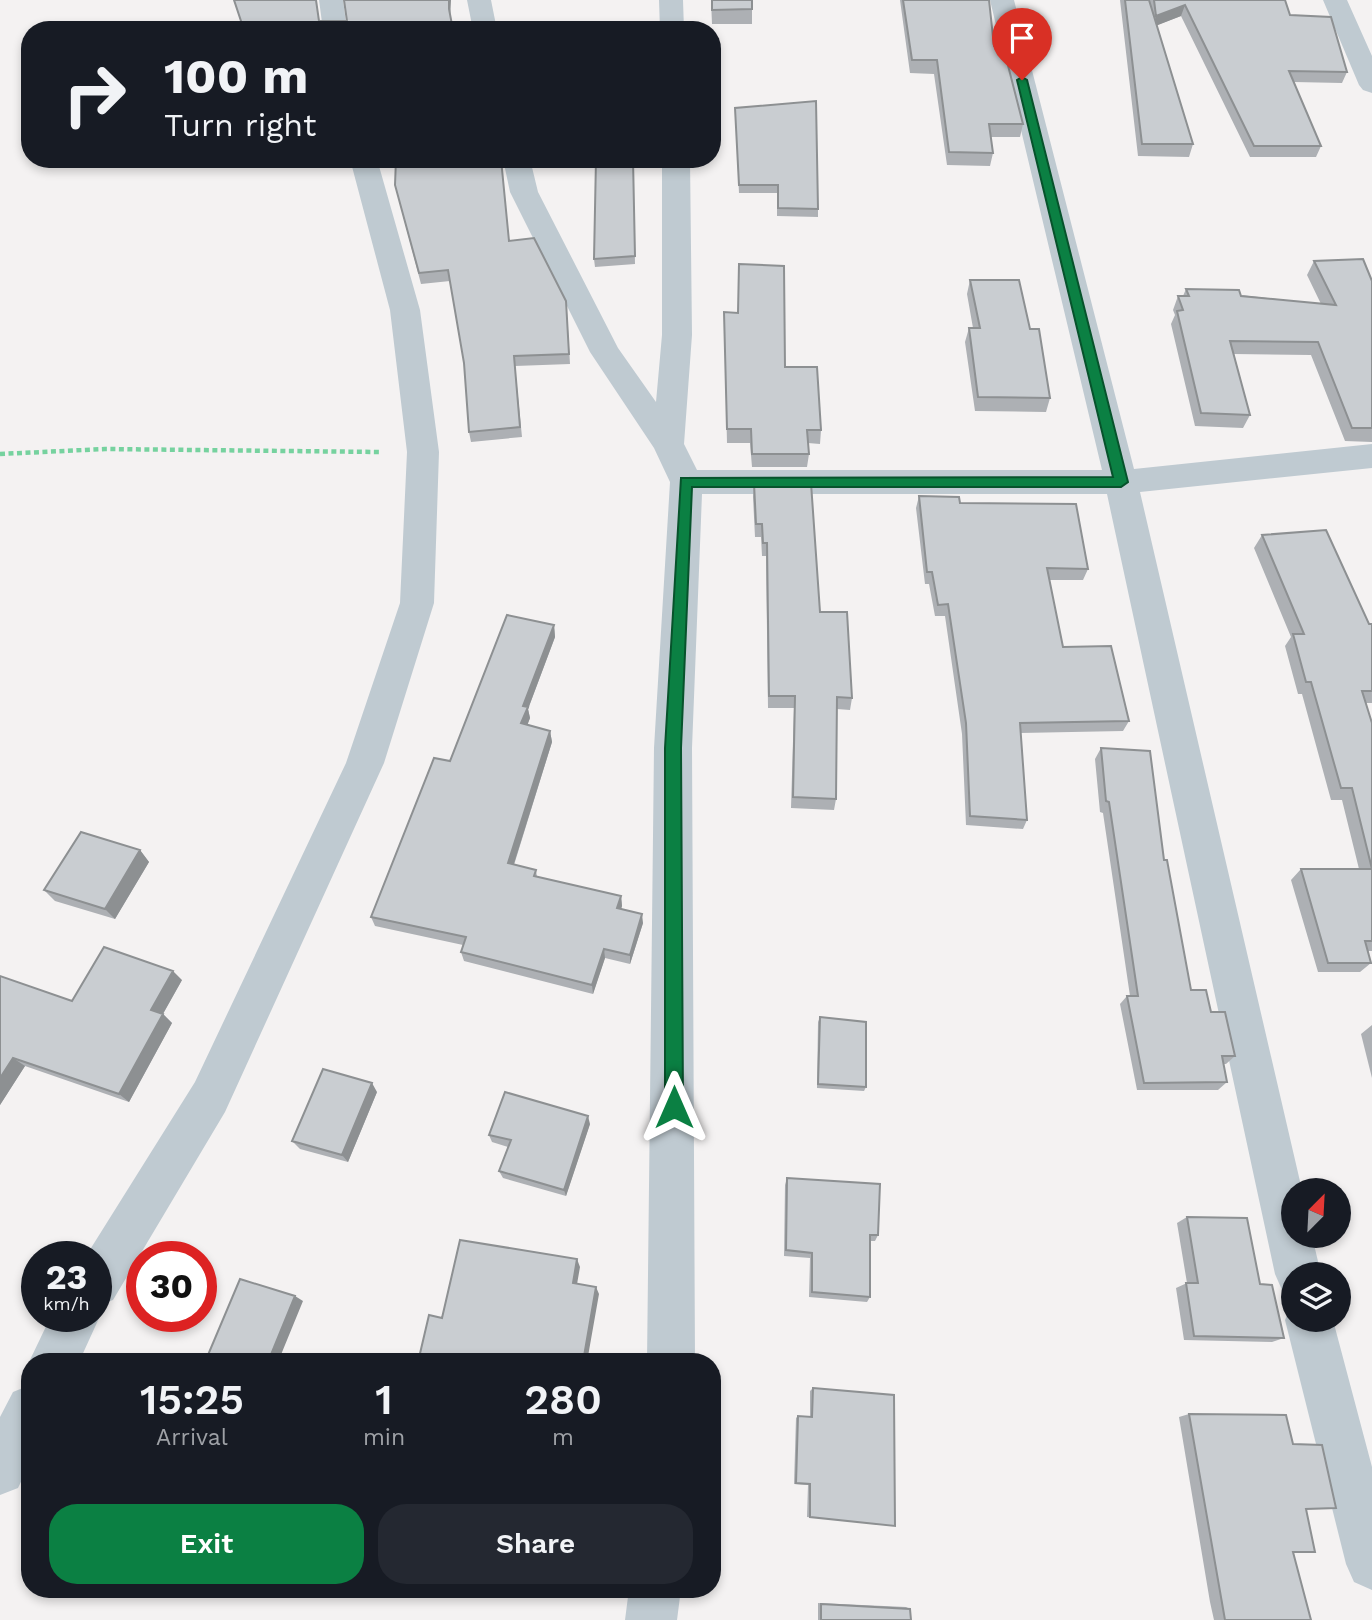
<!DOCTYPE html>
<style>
:root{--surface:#171b24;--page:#242831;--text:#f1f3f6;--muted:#9ea1a6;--accent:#0b8043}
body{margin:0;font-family:"Work Sans",sans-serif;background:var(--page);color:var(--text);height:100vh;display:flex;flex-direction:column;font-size:26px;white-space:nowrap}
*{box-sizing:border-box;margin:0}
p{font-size:23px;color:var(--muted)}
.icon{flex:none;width:38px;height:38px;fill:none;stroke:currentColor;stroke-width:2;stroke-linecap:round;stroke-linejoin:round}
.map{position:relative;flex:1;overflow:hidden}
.panel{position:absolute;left:21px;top:1353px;width:700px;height:245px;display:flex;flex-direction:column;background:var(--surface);border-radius:28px;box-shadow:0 4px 10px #0003}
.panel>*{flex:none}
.top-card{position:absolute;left:21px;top:21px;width:700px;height:147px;border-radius:28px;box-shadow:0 4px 10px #0003;background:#171b24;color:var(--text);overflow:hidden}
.needle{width:46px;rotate:24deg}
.buttons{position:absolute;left:1281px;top:1178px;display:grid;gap:14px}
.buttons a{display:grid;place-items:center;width:70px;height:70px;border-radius:50%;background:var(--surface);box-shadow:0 4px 10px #0003;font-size:35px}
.speed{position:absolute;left:21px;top:1241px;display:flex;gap:14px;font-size:35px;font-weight:700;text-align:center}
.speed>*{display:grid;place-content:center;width:91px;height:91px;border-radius:50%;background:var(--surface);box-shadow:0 4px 10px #0003;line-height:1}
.speed small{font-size:18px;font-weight:400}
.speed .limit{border:10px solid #d22;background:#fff;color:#111}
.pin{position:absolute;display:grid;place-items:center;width:60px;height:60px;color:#fff;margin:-72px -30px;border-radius:50% 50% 50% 0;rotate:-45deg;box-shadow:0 0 7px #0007}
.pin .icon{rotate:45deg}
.me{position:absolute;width:77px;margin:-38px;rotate:0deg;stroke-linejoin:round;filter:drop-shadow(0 0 5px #0008)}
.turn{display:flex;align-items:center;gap:24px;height:147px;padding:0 28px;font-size:32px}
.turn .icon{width:91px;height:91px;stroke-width:2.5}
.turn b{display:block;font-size:49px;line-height:60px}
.eta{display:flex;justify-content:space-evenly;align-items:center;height:119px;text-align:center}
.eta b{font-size:42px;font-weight:600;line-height:49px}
.cta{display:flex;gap:14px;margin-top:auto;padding:14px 28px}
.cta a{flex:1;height:80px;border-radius:28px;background:var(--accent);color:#fff;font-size:28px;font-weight:600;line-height:80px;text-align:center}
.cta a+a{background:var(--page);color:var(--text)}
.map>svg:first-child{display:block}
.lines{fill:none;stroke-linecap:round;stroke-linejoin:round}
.path{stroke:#76d29f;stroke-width:4.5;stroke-dasharray:5 3.5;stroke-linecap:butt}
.minor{fill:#bfcad1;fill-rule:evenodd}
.wall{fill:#adb0b4}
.shaded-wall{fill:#8d9092}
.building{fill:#c9cdd1;stroke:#8d9092;stroke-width:2}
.route{fill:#0b8043;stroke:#07532c;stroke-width:2}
</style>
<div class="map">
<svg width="1372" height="1620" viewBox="0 0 1372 1620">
<rect width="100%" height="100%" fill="#f4f2f2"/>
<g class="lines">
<path class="path" d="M0,454L105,449L380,452"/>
<path class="minor" d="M319,0H343L347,30H323Z
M467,0H491L497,30H473Z
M659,0H683L684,30H660Z
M990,0H1014L1134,469L1372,444V468L1140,492L1302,1190H1293V1236H1312L1321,1274H1293V1295L1282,1290L1275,1274L1107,494H702L692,748L695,1362H647L654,748L670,482L654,448L590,352L510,192L503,159H530L538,192L618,348L656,402L662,335V159H690L692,335L684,444L697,470H1102Z
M1323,0H1347L1372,56V93L1363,90L1359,85Z
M350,159H377L420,310L439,452L434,603L384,763L225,1112L113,1300L96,1306V1256H86L195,1082L346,763L400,603L407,452L390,310Z
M1293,1303V1320H1333L1372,1467V1590L1354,1582L1346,1564L1285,1320Z
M96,1308L100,1316L79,1362H30V1364L29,1362L51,1316H96Z
M30,1385V1463L18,1488L0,1495V1417L13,1392Z
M629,1589H681L677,1620H625Z"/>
</g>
<path class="wall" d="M711,0H770H752V24H712Z
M900,0H989L994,46L1023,124L1020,137H991L993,153L990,166L947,165L934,74L910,73Z
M1120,0H1285L1290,15L1347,72L1342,83L1294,82L1321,146L1316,157H1250L1181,16L1157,25L1193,144L1189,157L1138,156Z
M735,108L818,209V217L777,216V193H739Z
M633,159L635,264L595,267L594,259Z
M395,185L510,241L567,312L570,364L515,366L522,437L471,442L469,432L464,363L450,281L421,284Z
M1314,261L1372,281V442L1345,441L1311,355L1234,354L1250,415L1243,428L1195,426L1171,324L1175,315L1173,310L1178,296H1183L1186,289L1321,304L1307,275Z
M970,280L1030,329L1050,398L1046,412L975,411L965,342L969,328H973L967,294Z
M724,312L785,367L821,430L820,444L808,443L809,454L807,467H752L750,443H727Z
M754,483L820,612L852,698L850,710L837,709L836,799L834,810L791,808L794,708H768L766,556H762L761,537H755L753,497Z
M919,496L960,503L1088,569L1083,580H1049L1063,647L1129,721L1123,731L1020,733L1027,820L1023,829L966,825L962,734L945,616H935L929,584H925L916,508Z
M1262,535L1369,624H1372V703H1366L1372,723V951H1368L1371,963L1360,972H1318L1291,880L1301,869H1359L1342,800H1331L1302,694H1298L1285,646L1291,637L1254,548Z
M554,625L555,637L528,709L530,718L527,725L550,731L552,742L514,865L536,870L537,877L621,896L622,906L621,909L643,923L630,964L605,958L593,994L464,961L461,952L463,945L375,926L371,917L450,761Z
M1101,748L1164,860L1191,990L1211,1012L1235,1056L1226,1064H1223L1227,1082L1218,1090H1137L1120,1004L1127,996H1130L1103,813L1100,812L1095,759Z
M140,850L149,862L115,919L55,901L44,890Z
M0,976L72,1001L182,980L163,1014L172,1023L129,1102L25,1066L0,1105Z
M820,1017L866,1087L864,1091L817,1088L818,1022Z
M1372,1025V1078L1361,1034Z
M377,1092L348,1162L300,1149L292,1141Z
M590,1124L566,1196L503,1178L499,1171L508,1147L492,1142L489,1135Z
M787,1178L878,1235L875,1241H870V1297L867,1302L809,1297L810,1258L784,1256L785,1185Z
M1187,1217L1260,1284L1284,1338L1272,1342L1184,1340L1176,1288L1187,1283L1177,1223Z
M813,1388L895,1526L807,1517L808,1485L794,1484L796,1418L798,1416L810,1417V1391Z
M1189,1414L1293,1444L1336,1508L1306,1509L1293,1552L1311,1620H1214L1210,1602L1179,1417Z
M818,1603L906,1607L910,1609L911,1620H818Z"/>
<path class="shaded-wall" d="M449,0H451L450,20L449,9Z
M1185,5L1181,16L1153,27L1156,16Z
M554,625L555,637L528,709L530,718L524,734L521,723L523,706Z
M550,731L552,742L511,873L508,863Z
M140,850L149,862L115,919L105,909Z
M621,896L622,906L618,917L617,908Z
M642,914L643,923L630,964V955Z
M604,949L605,958L593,994L592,985Z
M173,971L182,980L160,1019L151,1010Z
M163,1014L172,1023L129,1102L119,1094Z
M13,1058L25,1066L0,1105V1078Z
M372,1083L377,1092L348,1162L342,1155Z
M588,1116L590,1124L566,1196L564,1190Z
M577,1259L580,1267L576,1290L573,1283Z
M596,1287L599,1294L587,1362H583Z
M295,1296L303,1301L278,1362H268Z"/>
<path class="building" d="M234,0H316L319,21H347L344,0H449V9L453,30H244Z
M712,0H752V9L712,10Z
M903,0H989L994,46H1003L1023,124H989L993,153L949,152L937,60H912Z
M1125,0H1149L1193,144H1142Z
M1154,0H1285L1290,15L1331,17L1347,72L1289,71L1321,146H1254L1185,5L1156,16Z
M816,101L818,209L778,208V185H739L735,108Z
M396,159H501L509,241L534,238L566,301L569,354L514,356L520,427L469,432L464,363L448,270L419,273L395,185Z
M596,159H633L635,256L594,259Z
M1363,259L1372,281V428H1352L1318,342L1230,341L1250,415L1201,413L1177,311L1183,310L1178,296H1189L1186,289L1239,290L1241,296L1336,305L1314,261Z
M739,264L784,266L785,367H817L821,430H807L809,454H752L751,429H727L724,312L738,313Z
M970,280H1019L1030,329H1039L1050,398L978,397L969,328H980Z
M754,483H811L820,612H847L852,698L837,697L836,799L793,797L795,696H769L767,543H763L762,524H756Z
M919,496L959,497L960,503L1076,504L1088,569L1047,568L1063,647L1111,646L1129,721L1020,723L1027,820L970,816L966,723L948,604L938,605L932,572H927Z
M1326,530L1369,624H1372V691H1362L1372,723V869L1352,788H1341L1311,682H1306L1293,634H1304L1262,535Z
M507,615L554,625L523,706L528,707L521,723L550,731L508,863L536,870L534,876L621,896L617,908L642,914L630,955L604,949L592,985L461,952L466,937L371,917L434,758L450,761Z
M1101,748L1150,751L1164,860H1167L1191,990H1206L1211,1012H1225L1235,1056H1222L1227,1082L1144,1083L1127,996H1138L1109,802L1106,801Z
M81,832L140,850L105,909L44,890Z
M1301,869H1372V941H1365L1371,963H1328Z
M104,947L173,971L151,1010L163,1014L119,1094L13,1058L0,1078V976L72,1001Z
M820,1017L866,1022V1087L818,1084Z
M323,1069L372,1083L342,1155L292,1141Z
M505,1092L588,1116L564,1190L499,1171L511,1140L489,1135Z
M787,1178L880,1184L878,1235H870V1297L812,1292V1253L786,1250Z
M1187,1217L1247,1218L1260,1284L1272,1285L1284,1338L1194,1336L1186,1283H1198Z
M460,1240L577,1259L573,1283L596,1287L583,1362H418L429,1315L442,1318Z
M240,1279L295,1296L268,1362H205Z
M813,1388L894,1395L895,1526L810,1517V1484L796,1483L798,1416L812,1417Z
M1189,1414L1286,1415L1293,1444L1322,1445L1336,1508L1306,1509L1315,1552H1293L1311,1620H1225Z
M821,1604L910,1609L911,1620H821Z"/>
<path class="route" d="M1022,77L1027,80L1128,482L1121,487H692L681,748L683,1107L681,1113L674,1116L668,1113L665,1107V748L681,478L1113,477L1017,80Z"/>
</svg>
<div class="buttons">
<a><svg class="needle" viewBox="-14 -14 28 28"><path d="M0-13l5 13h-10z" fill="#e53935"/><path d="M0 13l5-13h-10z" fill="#9ea1a6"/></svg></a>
<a><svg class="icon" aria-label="layers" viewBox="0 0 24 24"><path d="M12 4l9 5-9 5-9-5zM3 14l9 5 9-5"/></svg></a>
</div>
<div class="speed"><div>23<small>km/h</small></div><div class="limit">30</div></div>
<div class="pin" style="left:1022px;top:80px;background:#d93025"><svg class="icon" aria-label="arrive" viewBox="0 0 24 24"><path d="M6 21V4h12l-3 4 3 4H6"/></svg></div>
<svg class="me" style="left:674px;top:1107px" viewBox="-20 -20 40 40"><path d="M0-17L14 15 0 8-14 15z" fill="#0b8043" stroke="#fff" stroke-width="4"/></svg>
<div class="top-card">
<div class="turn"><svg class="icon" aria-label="right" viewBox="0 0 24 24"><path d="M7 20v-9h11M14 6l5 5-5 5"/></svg><div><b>100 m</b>Turn right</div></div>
</div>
<section class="panel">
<div class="eta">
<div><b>15:25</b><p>Arrival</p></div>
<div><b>1</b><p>min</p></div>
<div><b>280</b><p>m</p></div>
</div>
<div class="cta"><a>Exit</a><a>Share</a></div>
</section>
</div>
